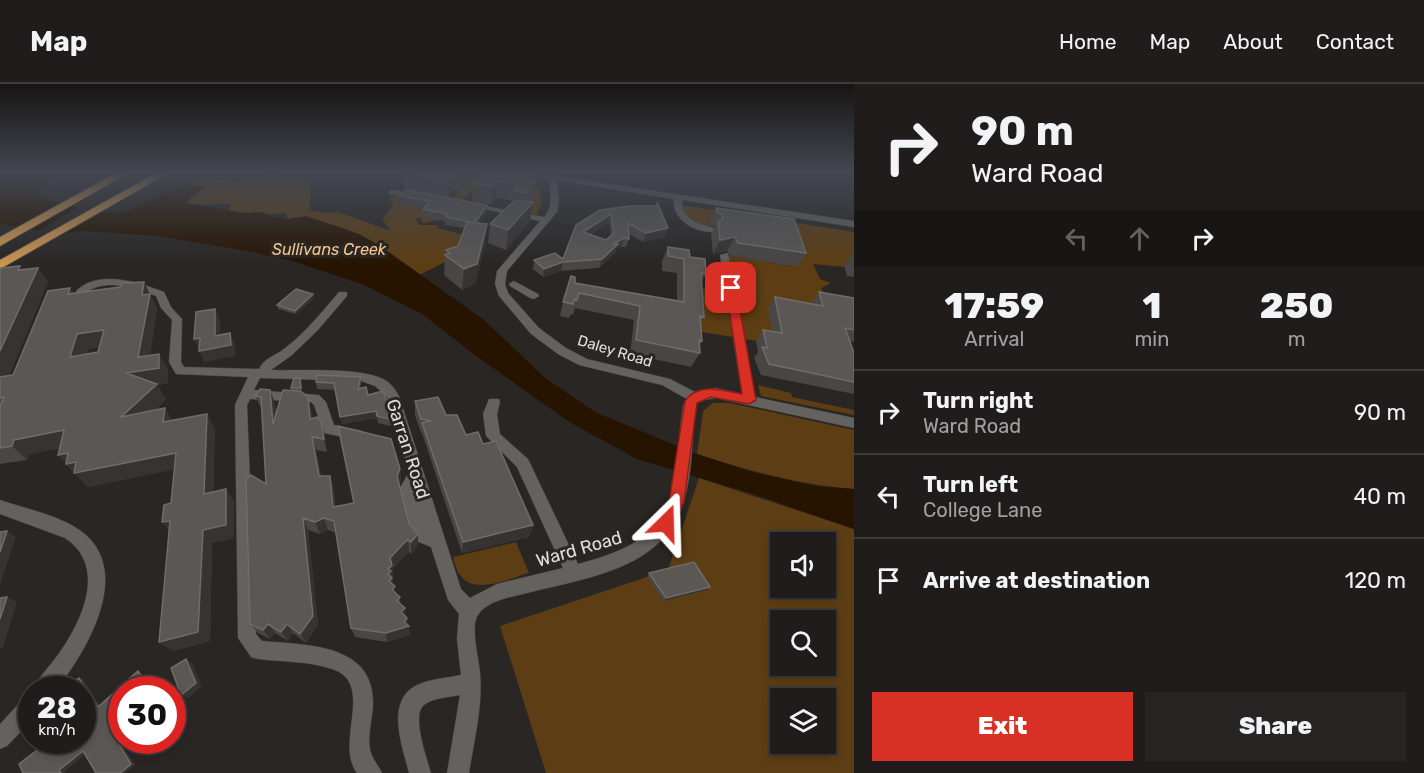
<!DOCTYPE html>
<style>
:root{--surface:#1f1c1b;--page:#272524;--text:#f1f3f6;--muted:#a1a1a3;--line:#3c3a3a;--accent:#d93025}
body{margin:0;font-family:Rubik,sans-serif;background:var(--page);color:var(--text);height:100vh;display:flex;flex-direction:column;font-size:22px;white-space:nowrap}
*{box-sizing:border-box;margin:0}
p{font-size:20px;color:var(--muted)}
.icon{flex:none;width:33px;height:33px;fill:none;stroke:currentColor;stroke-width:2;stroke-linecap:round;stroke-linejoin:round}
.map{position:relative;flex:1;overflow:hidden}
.details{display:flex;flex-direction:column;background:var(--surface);width:570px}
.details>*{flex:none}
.banner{background:#1f1c1b;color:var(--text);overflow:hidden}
.buttons{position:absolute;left:770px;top:448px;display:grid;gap:12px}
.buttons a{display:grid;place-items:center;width:66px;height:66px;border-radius:0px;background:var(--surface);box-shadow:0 3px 9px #0003,0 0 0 2px var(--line);font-size:30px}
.speed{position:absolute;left:18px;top:592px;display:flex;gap:12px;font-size:30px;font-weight:700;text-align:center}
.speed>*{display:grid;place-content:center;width:78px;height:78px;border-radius:50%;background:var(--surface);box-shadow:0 3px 9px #0003,0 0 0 2px var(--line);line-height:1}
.speed small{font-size:15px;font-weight:400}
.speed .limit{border:9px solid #d22;background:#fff;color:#111}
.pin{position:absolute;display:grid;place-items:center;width:51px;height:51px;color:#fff;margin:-26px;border-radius:12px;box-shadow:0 3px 9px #0006}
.me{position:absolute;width:66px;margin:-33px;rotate:22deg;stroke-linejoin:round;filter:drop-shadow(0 0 4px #0008)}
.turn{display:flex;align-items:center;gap:21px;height:126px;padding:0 18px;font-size:27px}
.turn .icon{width:78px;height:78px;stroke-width:2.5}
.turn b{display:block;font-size:42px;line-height:51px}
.lanes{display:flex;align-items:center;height:57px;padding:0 18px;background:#0003;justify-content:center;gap:30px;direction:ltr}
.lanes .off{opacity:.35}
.eta{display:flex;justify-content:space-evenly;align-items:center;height:102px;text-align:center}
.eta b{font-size:36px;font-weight:800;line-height:42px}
.button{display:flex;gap:12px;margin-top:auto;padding:12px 18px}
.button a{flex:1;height:69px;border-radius:0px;background:var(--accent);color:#fff;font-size:24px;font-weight:800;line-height:69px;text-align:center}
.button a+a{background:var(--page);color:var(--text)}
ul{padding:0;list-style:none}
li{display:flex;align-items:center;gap:18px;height:84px;padding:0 18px;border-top:2px solid var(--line)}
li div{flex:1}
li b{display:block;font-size:22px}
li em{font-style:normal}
header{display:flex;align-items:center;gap:36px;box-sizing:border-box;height:84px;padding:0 30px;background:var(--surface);border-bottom:2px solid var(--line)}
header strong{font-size:28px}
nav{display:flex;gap:33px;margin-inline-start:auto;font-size:21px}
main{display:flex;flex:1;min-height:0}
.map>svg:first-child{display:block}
.green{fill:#5d3d13;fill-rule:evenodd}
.water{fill:#261300}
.pier{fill:#292624}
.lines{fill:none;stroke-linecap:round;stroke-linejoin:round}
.minor-casing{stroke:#43413f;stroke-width:1}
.highway-casing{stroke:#43413f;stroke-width:2}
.minor{fill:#64625f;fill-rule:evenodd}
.highway{fill:#d0964f;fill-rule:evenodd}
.wall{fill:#494644;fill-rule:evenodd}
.shaded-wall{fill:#363331}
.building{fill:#5a5755;stroke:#6f6c6a;stroke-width:1.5;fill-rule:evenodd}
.route{fill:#d93025;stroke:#8d1f18;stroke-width:1.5}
.labels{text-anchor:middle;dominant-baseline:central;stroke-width:6;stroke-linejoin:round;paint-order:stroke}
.far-street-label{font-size:15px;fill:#e0dfdd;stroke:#292624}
.far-water-label{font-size:16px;font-style:italic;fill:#f6c48c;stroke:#292624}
.street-label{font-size:18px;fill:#e0dfdd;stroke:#292624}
</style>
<header>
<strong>Map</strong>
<nav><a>Home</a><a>Map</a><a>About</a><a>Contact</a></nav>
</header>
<main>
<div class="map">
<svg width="854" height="689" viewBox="0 0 854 689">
<rect width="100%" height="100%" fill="#292624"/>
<path class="green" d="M432,87H472L523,95L528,101L538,103L542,120L536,131L529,130L532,125L529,117L474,103L463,116L453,114L470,93Z
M264,90L290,92L310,100L311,105L309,126L326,129L338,128L391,147L382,135L393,122L389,114L398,111L440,136L423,139L420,134H416L419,141H438L437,144L464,151L454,180L447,177L419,191C376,159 343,134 288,135L285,128C270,132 245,129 229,127L231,120C215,117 201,125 187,119L199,101H194V96L205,94L240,98Z
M675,120L854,148V184L813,180L820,195L831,199L821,204L824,209L815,232L775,260L696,247L694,203L706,205V199L731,204L725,171L796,183L710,137L711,146L692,140Z
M758,301L791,309L792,313L854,326V331L761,312Z
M713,319H730L854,346V405C799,401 749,387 697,370L703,327Z
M699,394L854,445V689H546L500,542L668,486ZM780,459H825V504H780ZM780,537H825V582H780ZM780,615H825V660H780Z
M516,458L529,489C511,494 474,512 460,491C456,486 455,479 453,473Z"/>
<path class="water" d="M0,87H62L40,105L39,110L43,114C69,120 104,134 130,126C149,120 185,92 204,104L189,115L187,119L244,129L263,128L272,133L288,135L306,132L359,150L379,161L484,236L545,294L597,329L697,370L749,387L815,402L854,405V445L753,410L637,375L571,339L475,271L422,230L362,200L292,177L253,168L157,152L84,147L56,150L0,140Z"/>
<path class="pier" d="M85,120L107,124L59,153L34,149Z"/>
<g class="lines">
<defs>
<path id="minor" d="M507,87L549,91L548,87H556V92L854,137V143L682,116C681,135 698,140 714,144V148C695,149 672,136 674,115L557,96L559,117L557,128L507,187L505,200L508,209L539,244L566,264L587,275L670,295L695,308L716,304L742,310L720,171L728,169L755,313L854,334V344L716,314L698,317L695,322C692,353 693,387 684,417C665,485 586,494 527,509C512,513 488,516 478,531C470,542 479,575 480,589C483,622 474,657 469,689H447L460,611C450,613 432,614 424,621C411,631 427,675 431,689H409C403,664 385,619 415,602C428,595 447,594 461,591L457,555L459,530L448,516L431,463L414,456L412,451L400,404L409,388L387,313L375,302L361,297L260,294L254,306L319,311L326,318L334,341L362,347L364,351L362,355L357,356L324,349L314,321L311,318L250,315L247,321L256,550L262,557C305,561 374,559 373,619C373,635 366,653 371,669C373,676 379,682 382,689H357C334,659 376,599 332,585C309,577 282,578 258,575L251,573L238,554L235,321L248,293L176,290L169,278L172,236L161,224L156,212C135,204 107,194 87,208L89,211L88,213H80L76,207C98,185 138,198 164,208L171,223L182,235L181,278L184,283L259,285C264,274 275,272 284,265C305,249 322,228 339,208H347V212L318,246L292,271L271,286C301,287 358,283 383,295C391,299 395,305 399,312L461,505L470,514L497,500L563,484L517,383L486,352L483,330L489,315H499L500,318L497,330L500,350L528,375L578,480C683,453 670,415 683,322L687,315L662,301L579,281L558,270L531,250L499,212L495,200L497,187L540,137L465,121L469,119L544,133C554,122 550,109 549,95Z
M392,106L421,111L425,113L421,115L389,110L388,108Z
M514,197L538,210L539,212L534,215L530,214L510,202L509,200Z
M0,416C26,425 59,431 81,447C135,487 86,568 56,606H33C39,592 51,581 60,568C83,535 107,482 65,454L0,430Z
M32,610V636L7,662L0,665V640L25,613Z"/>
<path id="highway" d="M120,87H132L0,162V153Z
M160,87H172L0,185V176Z"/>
</defs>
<use href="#minor" class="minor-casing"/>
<use href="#highway" class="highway-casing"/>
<use href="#minor" class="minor"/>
<use href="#highway" class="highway"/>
</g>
<path class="wall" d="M471,87L470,93L460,107L454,106L448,114L405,106L404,88Z
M490,90L535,100L532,118L526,117L530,137L506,166L488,159L490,140L514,117L496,114L492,120L472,117L473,100Z
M400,112L487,121L486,129L479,139L485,160L475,200L462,206L444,191L445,171H446V166L458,162L464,144L445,141V137L423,133V125L424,124L401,120Z
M657,118L665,153L643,158L628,149L629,155L626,163H621L616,165L615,169L599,184L561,187L543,193L533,185L534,176L563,175L600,126L656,122ZM609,138L611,152L606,156L590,151Z
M716,124L806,169L797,183L731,172L727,167L713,170L711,150L715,143L710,141V137Z
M668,163L690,173L706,190L701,199L704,233L700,239L702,257L700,261V269L691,283L630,270L634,236L575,224L573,231L571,230L569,234L560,232L563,218L575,199L677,216V189L662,187V177Z
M854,168V193L847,192L844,182Z
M38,184L48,198L9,291H13L70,204L73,210L120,203L144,198L157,225L150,271L168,285V299L157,301L166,315L154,327L165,324L172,337L215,345L213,408L226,405L234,418V454L212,459L210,557L173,567L159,558L175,385L88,403L66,380L60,364L29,370L27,376L0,380V186H23ZM99,263L98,268L87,270L88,265Z
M819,208L854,214V258L850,257L854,269V310L761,291L754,274L758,268L756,257L763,246L772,248L768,224L775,213L812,220V218Z
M314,214L296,230L278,225L277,221Z
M361,293L362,300L361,304L394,336V343L378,339L377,334L342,340L336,306L317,305L316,298Z
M300,294L302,308H301L308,313L311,327L312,334L321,338L327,368L316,366L321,392H330L334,405L335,423L354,419L400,385L401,398L399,401L409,440L418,450V462L411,470L409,468L405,471L392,485L393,492L392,493L393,501L407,534L410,551L387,558L355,553L351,544L336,449L328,446L320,450L308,446L318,541L306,559L293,549L288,557L275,549L270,555L258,549L250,540L266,400L262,326L255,312L270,306L275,320L276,330L292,307L291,304Z
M415,317L446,331L466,351L483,360L533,441L529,453L462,469L422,349H421L415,331Z
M649,489L707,506L663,517L647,492Z"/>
<path class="shaded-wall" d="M463,87H471L470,93L460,107L461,89Z
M455,88L454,106L448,114L449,96Z
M498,96L496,114L492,120L493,102Z
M533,118L530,137L506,166L508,146Z
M487,121L486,129L475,146V139Z
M611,130L609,138L580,157L583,148Z
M487,140L485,160L475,200L462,206L464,185Z
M668,144L665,153L643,158L646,149Z
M735,153L727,167L713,170L720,156Z
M624,154L621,163L616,165L615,169L599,184L602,175L613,160Z
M563,178L561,187L543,193L544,185Z
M38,184L48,198L2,310L0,308V267Z
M144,198L157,225L148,286L159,270L168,285V299L157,301L166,315L132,347L121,333L126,289L138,273L142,211Z
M70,204L80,219L68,210Z
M313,210L314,214L296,230L295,227Z
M215,225L220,236V262L215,252Z
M104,246L113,261L88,265L81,288L70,273L77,250Z
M230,249L235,260V272L204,278L199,267Z
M200,254L199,266L194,255Z
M361,293L362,300L359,312L358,305Z
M270,306L275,320L278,354L273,340Z
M308,313L311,327L314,349L310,335Z
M165,324L174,339L163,338Z
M376,327L377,334L342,340L340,333Z
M207,330L215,345L213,423L204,410Z
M321,338L325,351L327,368L324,355Z
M64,346L78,360L29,370L27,376L12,362L14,356Z
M312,353L316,366L323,405L319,392Z
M68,369H176L186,383L88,403L58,371Z
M400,385L401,398L398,405L397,392Z
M330,392L334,405L337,435L333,423Z
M226,405L234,418V454L212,459L210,557L173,567L159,558L203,446Z
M303,434L308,446L318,541L306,559L300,550Z
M324,434L328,446L320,450L315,438Z
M170,437L173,451L162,438Z
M533,441L529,453L462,469L463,458Z
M7,447L16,453L0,501V468Z
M418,450V462L411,470V458Z
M408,456L409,468L392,485L393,492L392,493L394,504L395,502L397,513L394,516L388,490L390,474Z
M710,503L707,506L663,517L666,514Z
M7,513L17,518L3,564H0V535Z
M405,524L406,533L401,528Z
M407,534L410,551L387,558L386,549L404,538Z
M268,540L275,549L270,555L263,546Z
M287,540L293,549L288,557L281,548Z
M186,575L192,579L202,602L188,614L181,611Z
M138,587L141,589L153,606H149Z
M79,594L83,595L102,625L98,623Z
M122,630V635L112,643L135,681L125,689H120L108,642Z
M83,667L88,668L65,687L66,689H61L59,686Z"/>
<path class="building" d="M405,87H463L461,89L455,88L449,96L404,88Z
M492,87H535V100L529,99L527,109L515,107L516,99L498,96L493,102L473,100L478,92L490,90Z
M406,106L487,121L475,139L446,133L448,130L423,125L430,117L400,112Z
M515,116L533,118L508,146L490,140Z
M657,118L668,144L646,149L628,139L629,155L624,154L613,160H618L602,175L563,178L544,185L534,176L555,169L563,175L576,141L600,126L630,122H657ZM611,130L614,149L606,156L583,148Z
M716,124L794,135L806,169L738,159L735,153L720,156L718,137L722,136L723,131L717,128Z
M467,138L487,140L477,180L464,185L445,171L450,169L446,166L458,162Z
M668,163L689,166L690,173L705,175L706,190L701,189L704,233L700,232L702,257L699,256L700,269L636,256L640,222L579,209L577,216L574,215L573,220L563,218L571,192L575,193V199L684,218V175L668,172Z
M20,182L18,186L38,184L0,267V186L1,184Z
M144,198L142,211L150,210L138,273L159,270V284L126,289L157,300L121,333L165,324L163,338L207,330L204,410L226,405V441L203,446L198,548L159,558L170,437L162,438L164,421L171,419L176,369L74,389L76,378L66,380L68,369L58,371L64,346L14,356L12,362L0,364V322L4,313L0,314V293L13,291L48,207L70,204L68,210L120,203L122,199ZM104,246L98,268L70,273L77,250Z
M296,205L313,210L295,227L277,221Z
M819,208L854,214V246L845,244L854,269V298L769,280L762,263L767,264L763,246L782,249L775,213L823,222Z
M215,225V252L230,249L231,261L199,267L200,254L194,255L196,228Z
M317,291L361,293L358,305L366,303L368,311L383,307L394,336L377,332L376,327L340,333L334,299L316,298Z
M294,294H300L301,304H291Z
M260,305L270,306L273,340L283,306L300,307L308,313L310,335L317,333L321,338L324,355L312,353L319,392H330L333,423L354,419L338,342L391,355L400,385L397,392L409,440L418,450L411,458L408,456L404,459L390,474L392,481L388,485L391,487L388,490L392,494L389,497L395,502L392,506L400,513L397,517L405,524L401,528L407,534L404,538L409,542L386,549L351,544L334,437L324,434L315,438L303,434L313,532L300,550L287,540L281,548L268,540L263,546L250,540L246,395L251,391L266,400L261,313L255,312Z
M438,313L446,331H457L466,351L478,348L483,360L496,357L533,441L463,458L422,339L431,337L421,335L415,317Z
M7,447L0,468V448Z
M694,478L710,503L666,514L649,489Z
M7,513L0,535V514Z
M186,575L196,599L181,611L171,584Z
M138,587L150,605L122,606V630L108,642L131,680L120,689H96L83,667L59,686L61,689H23L19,680L40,664L45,669L59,657H82V606H62L79,594L98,623Z"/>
<linearGradient id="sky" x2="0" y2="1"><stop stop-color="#171514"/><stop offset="0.48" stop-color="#434750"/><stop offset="1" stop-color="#434750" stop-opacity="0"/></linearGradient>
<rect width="854" height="183" fill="url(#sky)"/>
<path class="route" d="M731,201L736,204L756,316L749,320L711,313L697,319L684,418L672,444L666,446L661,444L658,439L669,418L685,317C698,298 723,306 742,310L726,204Z"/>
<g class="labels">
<g class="far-street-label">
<text transform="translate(615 267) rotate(17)">Daley Road</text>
</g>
<g class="far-water-label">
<text x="329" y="165">Sullivans Creek</text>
</g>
<g class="street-label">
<text transform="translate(408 365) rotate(72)">Garran Road</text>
<text transform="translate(579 465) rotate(-16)">Ward Road</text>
</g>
</g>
</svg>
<div class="buttons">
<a><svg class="icon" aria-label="sound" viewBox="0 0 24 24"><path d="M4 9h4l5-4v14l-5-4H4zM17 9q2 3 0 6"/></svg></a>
<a><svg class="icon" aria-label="search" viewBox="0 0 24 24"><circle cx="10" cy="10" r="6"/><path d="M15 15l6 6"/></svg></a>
<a><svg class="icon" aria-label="layers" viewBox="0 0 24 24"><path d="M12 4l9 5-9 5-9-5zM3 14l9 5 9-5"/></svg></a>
</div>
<div class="speed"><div>28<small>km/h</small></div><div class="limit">30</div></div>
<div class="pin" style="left:731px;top:204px;background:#d93025"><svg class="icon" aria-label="arrive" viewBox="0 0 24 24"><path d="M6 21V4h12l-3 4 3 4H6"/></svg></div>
<svg class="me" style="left:666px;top:439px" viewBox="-20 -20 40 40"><path d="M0-17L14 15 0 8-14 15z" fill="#d93025" stroke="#fff" stroke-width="4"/></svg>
</div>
<section class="details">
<div class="banner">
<div class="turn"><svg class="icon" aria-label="right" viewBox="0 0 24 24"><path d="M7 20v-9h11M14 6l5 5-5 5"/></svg><div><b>90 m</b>Ward Road</div></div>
<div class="lanes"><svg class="icon off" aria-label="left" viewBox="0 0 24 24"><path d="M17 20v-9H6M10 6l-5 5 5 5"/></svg><svg class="icon off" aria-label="ahead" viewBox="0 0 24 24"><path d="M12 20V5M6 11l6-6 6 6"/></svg><svg class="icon" aria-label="right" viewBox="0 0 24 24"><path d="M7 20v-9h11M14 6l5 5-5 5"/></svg></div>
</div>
<div class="eta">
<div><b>17:59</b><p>Arrival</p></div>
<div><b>1</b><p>min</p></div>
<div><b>250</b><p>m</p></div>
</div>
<ul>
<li><svg class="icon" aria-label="right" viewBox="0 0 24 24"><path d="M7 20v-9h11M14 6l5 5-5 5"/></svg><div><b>Turn right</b><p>Ward Road</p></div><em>90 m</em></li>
<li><svg class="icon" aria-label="left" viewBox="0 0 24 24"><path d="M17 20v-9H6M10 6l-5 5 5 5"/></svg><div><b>Turn left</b><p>College Lane</p></div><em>40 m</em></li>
<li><svg class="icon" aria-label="arrive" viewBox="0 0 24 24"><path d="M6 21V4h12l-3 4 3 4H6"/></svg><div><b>Arrive at destination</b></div><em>120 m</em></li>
</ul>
<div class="button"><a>Exit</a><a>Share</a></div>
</section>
</main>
